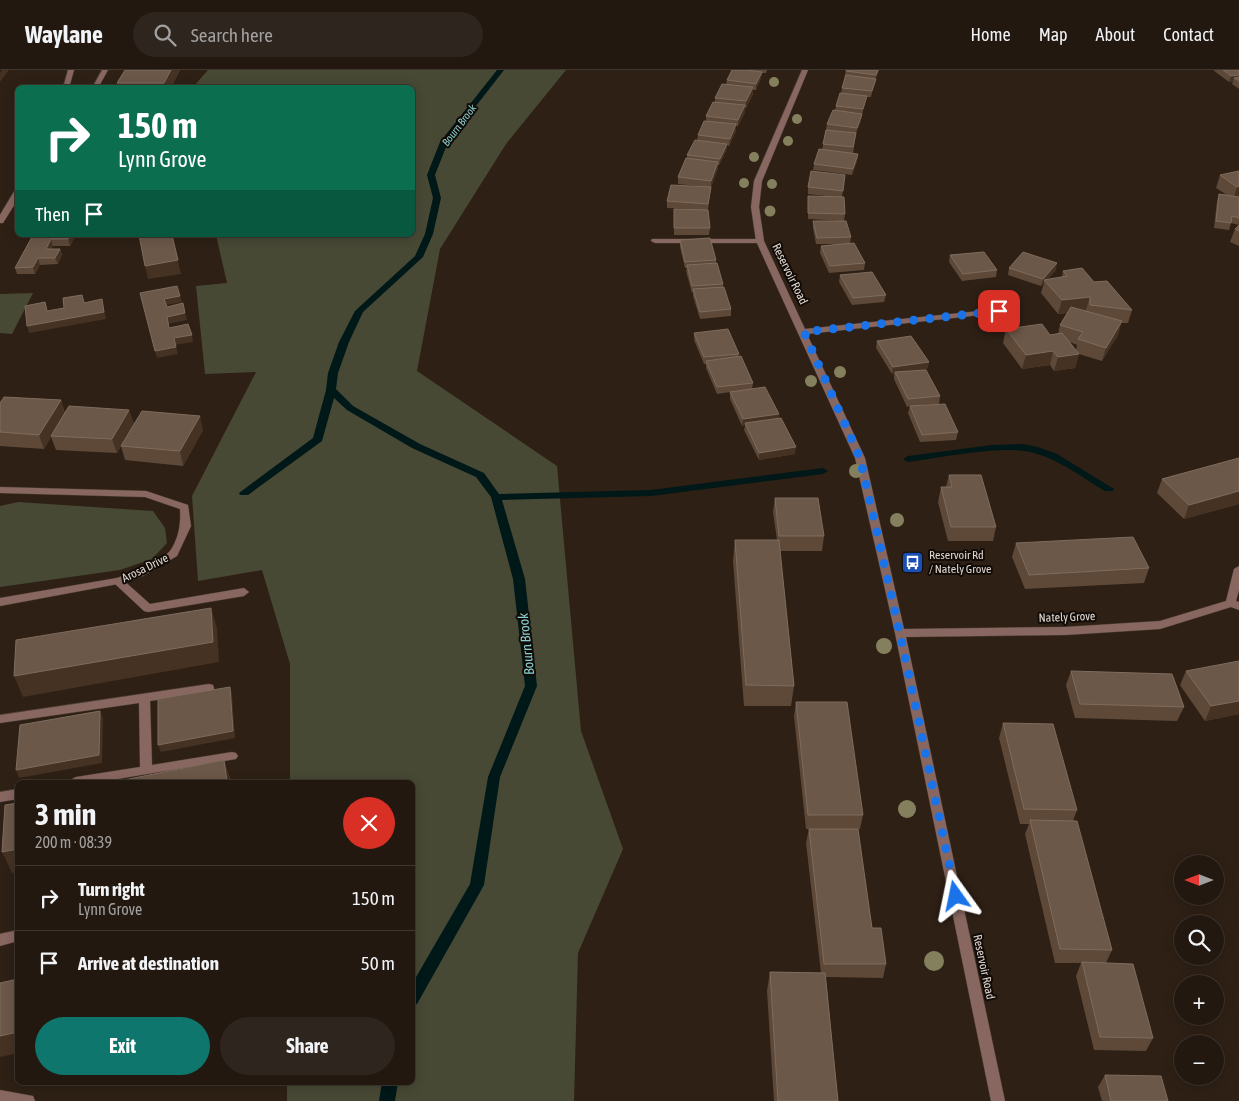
<!DOCTYPE html>
<meta charset="utf-8">
<style>
:root{--surface:#221810;--page:#2e251e;--text:#f1f3f6;--muted:#a2a09f;--line:#3f3730;--accent:#0f766e}
body{margin:0;font-family:"Asap Condensed",sans-serif;background:var(--page);color:var(--text);height:100vh;display:flex;flex-direction:column;font-size:19px;white-space:nowrap}
*{box-sizing:border-box;margin:0}
p{font-size:16px;color:var(--muted)}
.icon{flex:none;width:28px;height:28px;fill:none;stroke:currentColor;stroke-width:2;stroke-linecap:round;stroke-linejoin:round}
.map{position:relative;flex:1;overflow:hidden}
.panel{position:absolute;left:15px;top:710px;width:400px;height:305px;display:flex;flex-direction:column;background:var(--surface);border-radius:8px;box-shadow:0 2px 12px #0003,0 0 0 1px var(--line)}
.panel>*{flex:none}
.banner{position:absolute;left:15px;top:15px;width:400px;height:152px;border-radius:8px;box-shadow:0 2px 12px #0003,0 0 0 1px var(--line);background:#0b6e4f;color:#fff;overflow:hidden}
.needle{width:32px;rotate:270deg}
.fabs{position:absolute;left:1174px;top:785px;display:grid;gap:10px}
.fabs a{display:grid;place-items:center;width:50px;height:50px;border-radius:50%;background:var(--surface);box-shadow:0 2px 12px #0003,0 0 0 1px var(--line);font-size:25px}
.pin{position:absolute;display:grid;place-items:center;width:42px;height:42px;color:#fff;margin:-21px;border-radius:10px;box-shadow:0 2px 8px #0006}
.me{position:absolute;width:55px;margin:-28px;rotate:348deg;stroke-linejoin:round;filter:drop-shadow(0 0 4px #0008)}
.turn{display:flex;align-items:center;gap:18px;height:105px;padding:0 20px;font-size:22px}
.turn .icon{width:65px;height:65px;stroke-width:2.5}
.turn b{display:block;font-size:35px;line-height:42px}
.then{display:flex;align-items:center;height:48px;padding:0 20px;background:#0003;gap:10px;font-size:19px}
.round{display:grid;place-items:center;flex:none;width:52px;height:52px;border-radius:26px;background:var(--page)}
.head{display:flex;align-items:center;justify-content:space-between;height:85px;padding:0 20px}
h1{font-size:30px;font-weight:700;line-height:38px}
.button{display:flex;gap:10px;margin-top:auto;padding:10px 20px}
.button a{flex:1;height:58px;border-radius:30px;background:var(--accent);color:#fff;font-size:20px;font-weight:700;line-height:58px;text-align:center}
.button a+a{background:var(--page);color:var(--text)}
ul{padding:0;list-style:none}
li{display:flex;align-items:center;gap:15px;height:65px;padding:0 20px;border-top:1px solid var(--line)}
li div{flex:1}
li b{display:block;font-size:19px}
li em{font-style:normal}
header{display:flex;align-items:center;gap:30px;box-sizing:border-box;height:70px;padding:0 25px;background:var(--surface);border-bottom:1px solid var(--line)}
header strong{font-size:24px}
nav{display:flex;gap:28px;margin-inline-start:auto;font-size:18px}
.search{width:350px;height:45px;background:var(--page);display:flex;align-items:center;gap:12px;box-sizing:border-box;padding:0 18px;border-radius:28px;color:var(--muted);font-size:19px}
.map>svg:first-child{display:block}
.green{fill:#474935}
.lines{fill:none;stroke-linecap:round;stroke-linejoin:round}
.stream{fill:#001818;fill-rule:evenodd}
.lane-casing{stroke:#4a3d33;stroke-width:1}
.street-casing{stroke:#4a3d33;stroke-width:1}
.lane{fill:#896761;fill-rule:evenodd}
.street{fill:#896761;fill-rule:evenodd}
.tree{fill:#84805e}
.wall{fill:#5e4938;fill-rule:evenodd}
.shaded-wall{fill:#453223}
.building{fill:#6c5849;stroke:#7e6c5e}
.route{stroke:#1a73e8;stroke-width:9;stroke-dasharray:0 16.2}
.labels{text-anchor:middle;dominant-baseline:central;stroke-width:4;stroke-linejoin:round;paint-order:stroke}
.far-water-label{font-size:11px;font-style:italic;fill:#88cecf;stroke:#110b07}
.street-label{font-size:12px;fill:#e0d6cf;stroke:#110b07}
.poi-label{font-size:12px;fill:#e0d6cf;stroke:#110b07;text-anchor:start}
.water-label{font-size:14px;font-style:italic;fill:#88cecf;stroke:#110b07}
</style>
<header>
<strong>Waylane</strong>
<div class="search"><svg class="icon" aria-label="search" viewBox="0 0 24 24"><circle cx="10" cy="10" r="6"/><path d="M15 15l6 6"/></svg>Search here</div>
<nav><a>Home</a><a>Map</a><a>About</a><a>Contact</a></nav>
</header>
<div class="map">
<svg width="1239" height="1031" viewBox="0 0 1239 1031">
<rect width="100%" height="100%" fill="#2e2015"/>
<path class="green" d="M208,0H566L506,74L440,179L417,301L557,396L581,661L623,779L578,883L574,1031H287V1013L412,1012V712H290V594L262,500L198,511L192,426L256,302L205,304L196,216L227,213L216,165H412V18L193,17Z
M33,223L12,264L0,263V224Z
M18,432L153,441L165,458L167,473L152,489L120,500L0,517V436Z"/>
<g class="lines">
<path class="stream" d="M497,0H504L448,72L435,105L441,128L433,164L423,187L363,242L349,272L338,303L336,319L353,336L420,374L484,403L499,424L651,420L823,398L828,401L823,404L651,426L502,430L525,509L537,616L500,707L484,815L417,934L412,935V914L470,814L488,707L525,616L513,509L491,427L476,407L412,378L347,340L334,328L322,371L248,425H240L239,423L313,368L326,320L328,303L339,272L355,241L415,186L425,164L433,128L427,105L440,72Z
M1023,374L1038,377L1057,384L1114,419L1113,421H1105C1083,408 1060,390 1034,383C1004,374 941,388 908,392L903,389L908,386L992,375Z
M382,1012H398L395,1031H379Z"/>
<defs>
<path id="lane" d="M102,0H108L98,18H92Z
M652,169H760L764,171L760,173H655L651,171Z
M118,508L122,509L150,534L244,518L249,522L244,526L148,542L144,541L114,513L113,511L114,509Z
M209,614L213,615L214,618L213,621L150,631L152,695L232,682L236,683L238,686L236,689L100,712H71L72,709L76,707L140,697L139,633L0,653V645Z
M18,719V729L0,732V722Z
M0,1020L33,1026L35,1031H0Z"/>
<path id="street" d="M68,0H74L69,18H63Z
M802,0H808L762,111L759,137L764,171L805,259L999,239L1003,241L999,243L807,264L865,388L904,559L1065,557L1160,551L1226,531L1234,499L1239,496V520L1236,531L1239,532V540L1231,537L1160,559L1065,565L906,567L1005,1031H991L895,563L855,388L756,171L751,137L754,111Z
M15,120H18V129L3,153H0V145Z
M0,417L146,421L188,435L191,456L177,486L143,506L118,514L0,536V528L117,508C128,504 164,489 170,481C179,468 181,453 180,439L145,427L0,423Z
M18,860V871L0,876V864Z"/>
</defs>
<use href="#lane" class="lane-casing"/>
<use href="#street" class="street-casing"/>
<use href="#lane" class="lane"/>
<use href="#street" class="street"/>
</g>
<g class="tree">
<circle cx="774" cy="12" r="5"/>
<circle cx="797" cy="49" r="5"/>
<circle cx="788" cy="71" r="5"/>
<circle cx="754" cy="87" r="5"/>
<circle cx="744" cy="113" r="5"/>
<circle cx="772" cy="114" r="5"/>
<circle cx="770" cy="141" r="5.5"/>
<circle cx="840" cy="302" r="6"/>
<circle cx="811" cy="311" r="6"/>
<circle cx="856" cy="401" r="7"/>
<circle cx="897" cy="450" r="7"/>
<circle cx="884" cy="576" r="8"/>
<circle cx="907" cy="739" r="9"/>
<circle cx="934" cy="891" r="10"/>
</g>
<path class="wall" d="M180,0L171,18H119L117,13Z
M732,0H767L766,3H762L761,8L756,20H753V24L746,38H745V42L738,56H736V61L729,76L727,75L726,81L719,95H718V98L711,117L708,140L710,158L709,165H674V139H690L667,138V131L708,117L678,114V107L687,88V85L697,71L698,65L706,51V46L715,32V28L726,14L727,10Z
M846,0H879L875,10L871,27H866L861,50L856,64L853,84H858L857,91L852,105L813,100L814,94L822,80L827,54L835,40L836,36L841,23Z
M1213,0H1239V19L1232,14L1233,12H1229Z
M1239,101V155L1231,153L1229,160L1214,158L1217,131L1219,124L1227,125L1216,118L1220,105Z
M845,105L842,127L845,144L844,151L808,149V126L835,127L808,124V117Z
M813,151L851,167L850,174L865,193L864,200L829,203L820,183L821,176L840,174H816L813,158Z
M1239,155V176L1230,172L1235,159Z
M33,165H74L75,167L70,176H53L51,179H60L62,185L58,194L40,195L35,204H17L15,198Z
M680,170L716,190V193L723,214V217L731,239V246L700,249L693,226V222L692,223L686,201L687,198H685L680,177Z
M950,185L997,200L996,207L962,211L949,192Z
M1009,198L1056,200L1047,210L1062,207L1063,201L1094,212L1132,240L1128,253H1121L1118,265L1102,291L1079,284L1075,298L1054,301L1050,295L1022,299L1003,273L1006,259L1050,265L1058,264L1060,255L1068,243L1058,244L1041,223L1044,213L1041,216L1008,205ZM1070,272L1077,275L1076,280Z
M840,205L886,225L884,232L852,235L839,212Z
M694,263L739,284L738,287L753,313L752,319L779,344L778,348L795,384L759,390L744,360L745,356H742L730,329V322L717,324L706,298V294H704L694,270Z
M877,271L929,292L927,299L924,300L940,326L939,334L923,335L958,362L956,370L920,372L908,343L910,336L907,337L894,309V304H892L876,278Z
M61,330L65,343L129,340L134,354L121,376L203,360L183,396L125,390L121,376L117,383L56,380L51,367L44,379L0,376V333Z
M1239,388V434L1184,449L1157,423L1162,409Z
M949,405L996,457L993,471H948L938,432L941,417H946Z
M775,428L824,466L822,481H780L794,616L791,636H744L733,491L735,470H777L773,442Z
M1016,473L1149,498L1144,513L1025,519L1012,487Z
M1239,591V644L1205,651L1180,615L1186,601Z
M1071,601L1184,637L1177,651L1075,648L1066,615Z
M796,632L863,745L860,759H858L872,858L886,894L883,908L826,907L838,1031H774L767,921L770,902L821,903L806,773L809,759H806L794,646Z
M1003,653L1077,740L1073,751L1112,880L1106,893L1153,968L1146,981L1094,980L1076,906L1081,893H1055L1025,764L1029,754H1020L999,668Z
M1105,1005L1168,1031H1102L1098,1017Z"/>
<path class="shaded-wall" d="M2,0H9L0,12V3Z
M171,0H180L171,18H165L164,13Z
M762,2L761,8L756,20V14Z
M1239,5V11L1234,8L1233,12H1229L1231,6Z
M753,17V24L746,38V31Z
M745,35V42L738,56V50Z
M862,44L861,50L856,64L853,84L857,58Z
M736,54V61L729,76L730,69Z
M727,74L726,81L719,95L720,89Z
M858,84L857,91L852,105L853,99Z
M718,92V98L711,118V111Z
M1239,116V128L1233,130L1237,117Z
M70,165H74L75,167L70,176L68,169Z
M172,165L181,204L148,209L145,196Z
M51,169L53,176L48,186L46,179Z
M60,179L62,185L58,194L55,188Z
M38,188L40,195L35,204L33,197Z
M1057,193L1056,200L1046,211L1044,210V213L1041,216L1043,209Z
M180,226L182,232L166,235L164,229Z
M1090,227L1086,240L1058,244L1062,230Z
M102,229L106,249L29,263L27,256Z
M185,243L187,250L168,254L167,247Z
M1122,251L1118,265L1102,291L1106,278Z
M192,265L193,272L175,275L174,268Z
M176,277L178,284L157,288L155,281Z
M1053,281L1050,295L1022,299L1026,285Z
M1079,284L1075,298L1054,301L1058,287Z
M929,292L927,299L895,304V302L894,304H892L893,297Z
M61,330L65,344L51,366V367L44,379L39,365Z
M129,340L134,354L117,383L112,369Z
M779,344L778,351L745,353V356H742L743,349Z
M200,346L203,360L183,396L180,381Z
M796,377L795,384L759,390V383Z
M1239,421V434L1184,449L1189,435Z
M211,538L217,558L219,592L23,627L14,606Z
M230,617L232,624L235,668L161,682L158,675Z
M1239,631V644L1205,651L1211,636Z
M100,641L103,648L102,693L19,708L16,700Z
M224,690L231,710V712H227Z
M18,779V802L12,803L2,782Z
M18,962V983L0,987V966Z"/>
<path class="building" d="M125,0H171L164,13H117Z
M732,0H747L762,2L756,14L727,10Z
M846,0H878L876,5L846,1Z
M1223,0H1239V5L1231,6Z
M846,5L876,9L872,21L842,18Z
M1239,7V11L1234,8Z
M722,14L753,17L746,31L715,28Z
M840,23L867,26L863,39L836,36Z
M713,32L745,35L738,50L706,46Z
M833,40L862,44L857,58L827,54Z
M704,51L736,54L730,69L698,65Z
M826,60L856,63L853,77L823,74Z
M695,70L727,74L720,89L687,85Z
M819,79L858,84L853,99L814,94Z
M686,88L718,92L711,111L678,107Z
M811,101L845,105L843,121L808,117Z
M1239,101V116L1237,117L1220,105Z
M671,115L711,117L708,134L667,131Z
M1219,124L1239,127V148L1232,146L1231,153L1216,151Z
M808,126L844,127L845,144L808,143Z
M674,139L708,140L710,158H674Z
M813,151H846L851,167L817,168Z
M1239,155V161L1235,159Z
M33,165H70L68,169H51L46,179H60L55,188H38L33,197L15,198Z
M139,165H172L178,190L145,196Z
M710,168L716,190L685,192L680,170Z
M854,173L865,193L830,196L821,176Z
M984,182L997,200L963,204L950,185Z
M1023,182L1057,193L1043,209L1009,198Z
M717,193L723,214L692,216L687,195Z
M1082,198L1094,212L1107,211L1132,240L1090,235V227L1062,230L1044,210L1067,206L1063,201Z
M872,202L886,225L853,228L840,205Z
M177,216L180,226L164,229L167,237L183,233L185,243L167,247L169,258L188,254L192,265L174,268L176,277L155,281L140,223Z
M724,217L731,239L700,242L693,219Z
M82,225L84,233L102,229L104,242L27,256L25,236L45,232L47,241L64,238L63,228Z
M1071,237L1122,251L1106,278L1078,269L1083,262L1060,255Z
M1042,254L1050,265L1062,263L1079,284L1058,287L1053,281L1026,285L1006,259Z
M728,259L739,284L704,287L694,263Z
M911,266L929,292L893,297L877,271Z
M741,286L753,313L717,317L706,291Z
M926,300L940,326L908,329L895,302Z
M765,317L779,344L743,349L730,322Z
M4,327L61,330L39,365L0,362V333Z
M945,334L958,362L922,365L910,336Z
M69,336L129,340L112,369L51,366Z
M142,341L200,346L180,381L121,376Z
M781,348L796,377L759,383L745,353Z
M1239,388V421L1189,435L1162,409Z
M949,405H981L996,457H951L941,417H952Z
M775,428H818L824,466H779Z
M1133,467L1149,498L1029,505L1016,473Z
M735,470H779L794,616L746,615Z
M211,538L213,572L14,606L16,570Z
M1239,591V631L1211,636L1186,601Z
M1071,601L1172,604L1184,637L1080,634Z
M230,617L233,661L158,675V629Z
M796,632H847L863,745H808Z
M100,641L99,685L16,700L20,655Z
M1003,653L1053,654L1077,740L1024,739Z
M224,690L227,712H114Z
M18,733V779L2,782L5,735Z
M1030,750L1077,751L1112,880L1060,879Z
M809,759H858L872,858H881L886,894H824Z
M1082,892L1133,894L1153,968L1100,967Z
M770,902L825,903L838,1031H778Z
M18,909V962L0,966V913Z
M1105,1005L1161,1006L1168,1031H1111Z"/>
<g class="lines">
<path class="route" d="M956,826L900,564L860,388L804,262L999,241"/>
</g>
<defs>
<symbol id="bus-square" viewBox="-11 -11 22 22"><rect x="-9" y="-9" width="18" height="18" rx="4" fill="#1a4fb4" stroke="#110b07"/><path d="M-5-6H5V4H4V6H2V4H-2V6H-4V4H-5ZM-3.5-4V0h7V-4ZM-3.5 1.2v1.5H-2V1.2ZM2 1.2v1.5H3.5V1.2Z" fill="#fff"/></symbol>
</defs>
<g fill-rule="evenodd">
<use href="#bus-square" x="900" y="480" width="25" height="25"/>
</g>
<g class="labels">
<g class="far-water-label">
<text transform="translate(459 55) rotate(-53)">Bourn Brook</text>
</g>
<g class="street-label">
<text transform="translate(790 204) rotate(64)">Reservoir Road</text>
<text transform="translate(145 498) rotate(-26)">Arosa Drive</text>
<text transform="translate(1067 547) rotate(-2)">Nately Grove</text>
<text transform="translate(984 897) rotate(78)">Reservoir Road</text>
</g>
<g class="poi-label">
<text x="929" y="485">Reservoir Rd<tspan x="929" dy="14">/ Nately Grove</tspan></text>
</g>
<g class="water-label">
<text transform="translate(526 574) rotate(-96)">Bourn Brook</text>
</g>
</g>
</svg>
<div class="fabs">
<a><svg class="needle" viewBox="-14 -14 28 28"><path d="M0-13l5 13h-10z" fill="#e53935"/><path d="M0 13l5-13h-10z" fill="#a2a09f"/></svg></a>
<a><svg class="icon" aria-label="search" viewBox="0 0 24 24"><circle cx="10" cy="10" r="6"/><path d="M15 15l6 6"/></svg></a>
<a>+</a>
<a>−</a>
</div>
<div class="pin" style="left:999px;top:241px;background:#d93025"><svg class="icon" aria-label="arrive" viewBox="0 0 24 24"><path d="M6 21V4h12l-3 4 3 4H6"/></svg></div>
<svg class="me" style="left:956px;top:826px" viewBox="-20 -20 40 40"><path d="M0-17L14 15 0 8-14 15z" fill="#1a73e8" stroke="#fff" stroke-width="4"/></svg>
<div class="banner">
<div class="turn"><svg class="icon" aria-label="right" viewBox="0 0 24 24"><path d="M7 20v-9h11M14 6l5 5-5 5"/></svg><div><b>150 m</b>Lynn Grove</div></div>
<div class="then">Then<svg class="icon" aria-label="arrive" viewBox="0 0 24 24"><path d="M6 21V4h12l-3 4 3 4H6"/></svg></div>
</div>
<section class="panel">
<div class="head"><div><h1>3 min</h1><p>200 m · 08:39</p></div><a class="round" style="background:#d93025;color:#fff"><svg class="icon" aria-label="close" viewBox="0 0 24 24"><path d="M6 6l12 12M18 6L6 18"/></svg></a></div>
<ul>
<li><svg class="icon" aria-label="right" viewBox="0 0 24 24"><path d="M7 20v-9h11M14 6l5 5-5 5"/></svg><div><b>Turn right</b><p>Lynn Grove</p></div><em>150 m</em></li>
<li><svg class="icon" aria-label="arrive" viewBox="0 0 24 24"><path d="M6 21V4h12l-3 4 3 4H6"/></svg><div><b>Arrive at destination</b></div><em>50 m</em></li>
</ul>
<div class="button"><a>Exit</a><a>Share</a></div>
</section>
</div>
